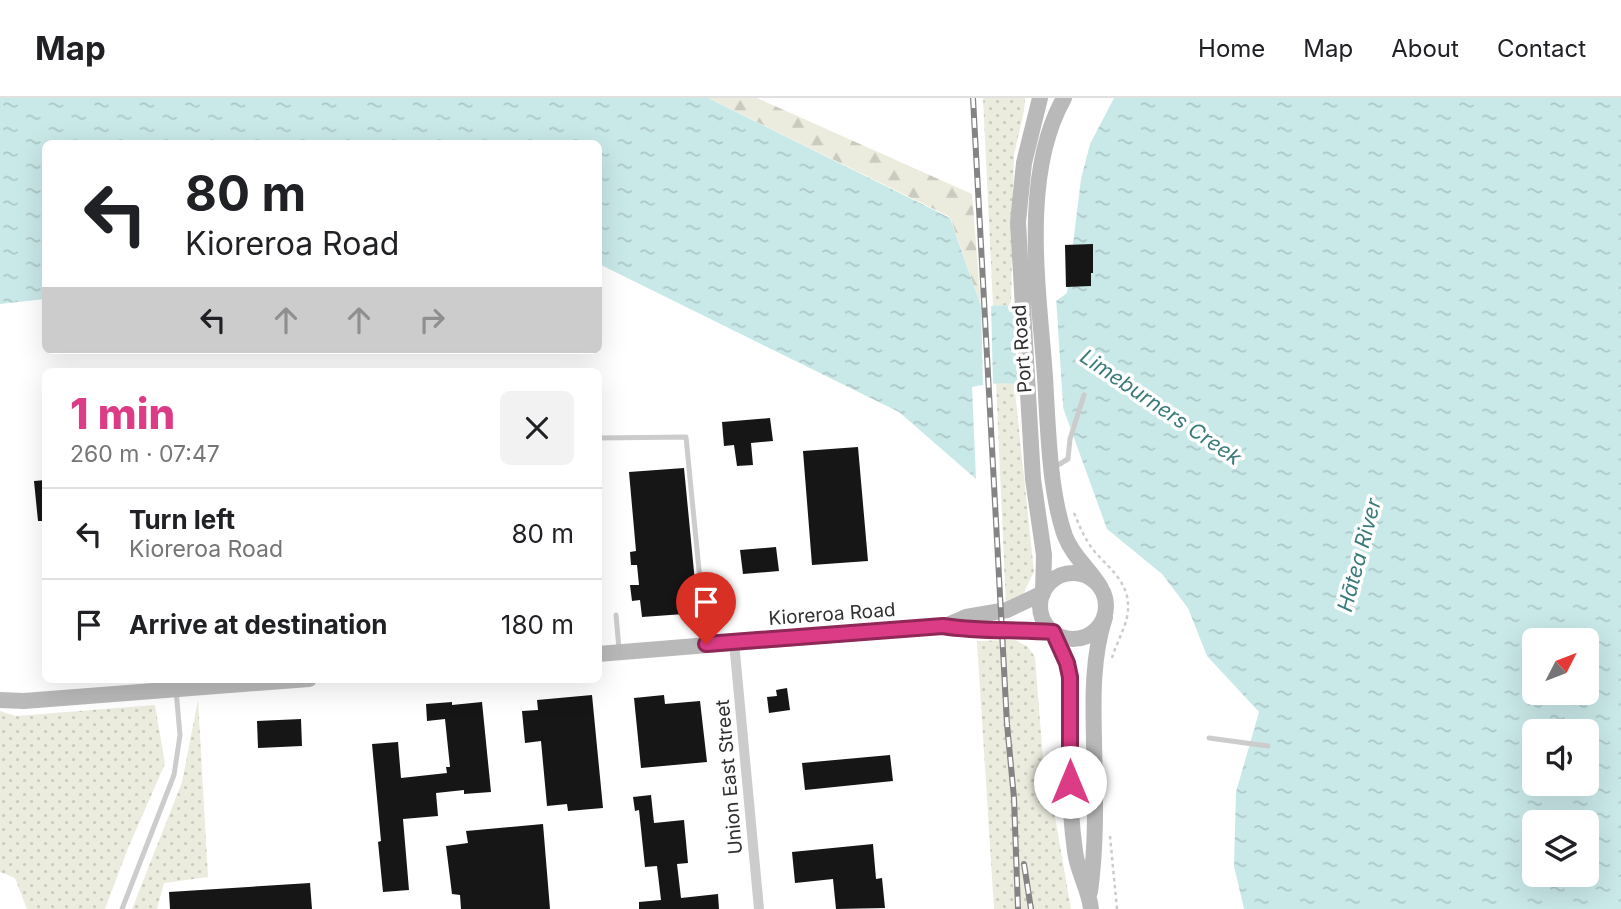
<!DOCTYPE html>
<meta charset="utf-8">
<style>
:root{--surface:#fff;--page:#f2f2f2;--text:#202124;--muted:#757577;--line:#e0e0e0;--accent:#dc3c86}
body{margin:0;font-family:Inter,sans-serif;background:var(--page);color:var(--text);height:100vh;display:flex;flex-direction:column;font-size:26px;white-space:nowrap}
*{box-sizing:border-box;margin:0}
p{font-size:23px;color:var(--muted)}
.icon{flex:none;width:38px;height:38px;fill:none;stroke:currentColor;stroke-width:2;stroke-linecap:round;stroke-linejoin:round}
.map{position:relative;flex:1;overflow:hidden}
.panel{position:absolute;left:42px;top:270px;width:560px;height:315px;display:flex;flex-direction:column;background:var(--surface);border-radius:10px;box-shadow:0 7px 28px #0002}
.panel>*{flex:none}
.banner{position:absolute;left:42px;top:42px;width:560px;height:214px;border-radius:10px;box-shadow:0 7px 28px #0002;background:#fff;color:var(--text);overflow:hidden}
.needle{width:46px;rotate:48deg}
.fabs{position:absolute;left:1522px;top:530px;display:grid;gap:14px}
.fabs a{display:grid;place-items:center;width:77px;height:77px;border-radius:10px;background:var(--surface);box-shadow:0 7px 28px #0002;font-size:35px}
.pin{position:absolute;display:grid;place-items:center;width:60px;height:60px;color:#fff;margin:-72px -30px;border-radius:50% 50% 50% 0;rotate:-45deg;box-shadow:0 0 7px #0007}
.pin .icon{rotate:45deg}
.me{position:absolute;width:77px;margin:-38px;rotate:0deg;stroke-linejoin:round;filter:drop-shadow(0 0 5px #0008)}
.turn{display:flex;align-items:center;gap:24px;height:147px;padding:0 28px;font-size:32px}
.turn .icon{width:91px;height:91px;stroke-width:2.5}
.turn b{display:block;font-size:49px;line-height:60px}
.lanes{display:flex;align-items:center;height:66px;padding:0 28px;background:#0003;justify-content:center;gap:35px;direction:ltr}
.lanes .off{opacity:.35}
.round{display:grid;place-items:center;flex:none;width:74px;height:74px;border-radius:10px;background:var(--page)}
.head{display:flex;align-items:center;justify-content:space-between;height:119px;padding:0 28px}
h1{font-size:42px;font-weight:800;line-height:52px;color:var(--accent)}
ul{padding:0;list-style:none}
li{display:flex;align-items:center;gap:21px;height:91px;padding:0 28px;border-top:2px solid var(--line)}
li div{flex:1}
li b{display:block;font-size:26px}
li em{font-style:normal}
header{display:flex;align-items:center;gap:42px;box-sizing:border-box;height:98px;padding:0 35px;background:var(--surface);border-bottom:2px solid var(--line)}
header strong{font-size:33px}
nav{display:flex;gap:38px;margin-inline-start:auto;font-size:24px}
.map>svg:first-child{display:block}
.grass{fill:url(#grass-dots)}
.forest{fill:url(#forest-firs)}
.water{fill:url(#water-ripples);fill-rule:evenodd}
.pier{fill:#fff}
.building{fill:#161616}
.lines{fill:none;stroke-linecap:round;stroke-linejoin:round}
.path{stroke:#ccc;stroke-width:2.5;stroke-dasharray:3.5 3.5;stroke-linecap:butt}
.lane{stroke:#ccc;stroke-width:5}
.street{stroke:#ccc;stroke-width:10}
.secondary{stroke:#b9b9b9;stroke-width:16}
.rail-casing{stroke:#848484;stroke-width:6}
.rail{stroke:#fff;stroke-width:3.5;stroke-dasharray:10;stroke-linecap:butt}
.route-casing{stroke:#8f2757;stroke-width:18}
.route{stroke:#dc3c86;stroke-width:12}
.labels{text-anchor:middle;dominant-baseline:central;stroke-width:7;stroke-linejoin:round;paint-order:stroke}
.street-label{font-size:19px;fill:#2f2f2f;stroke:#fff}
.water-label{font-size:21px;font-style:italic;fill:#3a7b7a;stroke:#fff}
</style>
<header>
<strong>Map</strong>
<nav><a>Home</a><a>Map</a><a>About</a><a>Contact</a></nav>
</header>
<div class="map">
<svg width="1621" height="811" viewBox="0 0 1621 811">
<defs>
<pattern id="grass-dots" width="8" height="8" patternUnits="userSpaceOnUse" patternTransform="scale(1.75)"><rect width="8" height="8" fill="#ebecde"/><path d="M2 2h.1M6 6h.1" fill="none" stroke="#cacbbf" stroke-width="1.8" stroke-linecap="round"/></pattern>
<pattern id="forest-firs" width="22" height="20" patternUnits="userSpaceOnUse" patternTransform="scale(1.75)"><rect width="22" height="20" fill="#ebecde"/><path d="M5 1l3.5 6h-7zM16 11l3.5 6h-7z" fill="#cacbbf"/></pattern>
<pattern id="water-ripples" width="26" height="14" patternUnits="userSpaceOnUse" patternTransform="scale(1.75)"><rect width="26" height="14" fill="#c9e8e8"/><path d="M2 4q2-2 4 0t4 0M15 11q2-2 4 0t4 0" fill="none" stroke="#adc7c7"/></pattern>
</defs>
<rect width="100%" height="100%" fill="#fff"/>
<path class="grass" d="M983,0H1025L1024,13L1014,57L1011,207L993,208Z
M996,284H1014L1034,474L1022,498L1006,508Z
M1015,542L1028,549L1035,559L1044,674L1054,713L1071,811H994L977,543Z
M198,602L208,779L164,785L157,811H132L182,684Z
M155,607L165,666L128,750L105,811H27L15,780L0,774V613L16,618Z"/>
<path class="forest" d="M708,0H757L972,96L981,208L950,119Z"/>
<path class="water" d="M0,0H708L950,120L981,208L1052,206L1067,195L1081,81L1090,46L1114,0H1621V811H1244L1234,768L1236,694L1259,614L1207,558L1188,510L1162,476L1107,431L1057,293C1025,286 1005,282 972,289L976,381L899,314L599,166L598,46H46L45,201L0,206ZM1535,542H1587V595H1535ZM1535,634H1587V686H1535ZM1535,724H1587V777H1535Z"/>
<path class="pier" d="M1056,199L1064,323L1054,296L1018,288L1013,204L1051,203Z
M981,205H991L993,288L983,290Z"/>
<path class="building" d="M1093,146V175H1091V188L1066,189L1065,147Z
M770,320L773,343L751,345L753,367L737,368L734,347L724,348L722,324Z
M858,349L868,463L812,467L803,353Z
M684,370L698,515L642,519L640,502L632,503L630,487H639L637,467H631L630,454L636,453L629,374Z
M46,382V423H38L34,383Z
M776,449L779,473L743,476L740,452Z
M787,590L790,612L769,615L767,599L777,598L776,592Z
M592,597L603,710L568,713L567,706L547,708L541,643L525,645L522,613L538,612L537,602Z
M664,597L665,606L700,603L707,664L641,670L634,600Z
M452,604V607L482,604L491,694L464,696V692L436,695L438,718L403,721L409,792L383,794L378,744L381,743L372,646L398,644L401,680L447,675L446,669H450L445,621L427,623L426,606Z
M301,621L302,648L258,650L257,623Z
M890,657L893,683L805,692L802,665Z
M651,697L654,725L684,722L688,765L677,766L681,800L718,796L719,811H639V804L661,802L657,768L645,769L639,712L635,713L633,699Z
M543,726L550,811H461L460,797L452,796L446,748L468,745L466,733Z
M873,746L876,781L882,780L885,810L836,811L833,781L795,785L792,754Z
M310,785L312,811H170L169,794Z"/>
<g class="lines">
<path class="path" d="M1074,415C1080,429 1085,442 1095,454C1113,474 1133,488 1127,519C1124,533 1116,546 1112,560
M1110,738L1117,811"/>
<path class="lane" d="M598,340L686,339L706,544
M1053,370L1068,361L1070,341L1084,297
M616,517L619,551
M1209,640L1268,648
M122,811L174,677L180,637L176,592"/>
<path class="street" d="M734,544L759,811"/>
<path class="secondary" d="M1064,0C1020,78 1039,193 1045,279C1048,327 1049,393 1065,438C1073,459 1090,471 1101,490
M1040 508a33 33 0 1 1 66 0a33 33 0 1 1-66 0Z
M945,528L966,519L1007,512L1043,495L1044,457L1033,381L1018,124L1024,65L1040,0
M598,556L943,528C979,534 1016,531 1053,534L1067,565L1070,579C1069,637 1067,696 1075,753C1077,773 1089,791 1091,811
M0,602L24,603L309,581
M1090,794C1097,743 1095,693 1094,643C1093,601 1092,559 1105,519"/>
<defs>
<path id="rail" d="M973,0L1007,626L1014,700L1018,811
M1024,766L1031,811"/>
</defs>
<use href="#rail" class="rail-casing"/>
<use href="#rail" class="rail"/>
</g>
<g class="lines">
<defs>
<path id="route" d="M706,546L943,528C979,534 1016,531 1053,534L1067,565L1070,579V684"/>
</defs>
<use href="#route" class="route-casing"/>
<use href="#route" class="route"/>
</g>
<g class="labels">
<g class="street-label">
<text transform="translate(1022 251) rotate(-94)">Port Road</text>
<text transform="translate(832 516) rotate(-4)">Kioreroa Road</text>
<text transform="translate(729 679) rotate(-95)">Union East Street</text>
</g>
<g class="water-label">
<text transform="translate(1161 309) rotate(34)">Limeburners Creek</text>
<text transform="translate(1359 457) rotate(-75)">Hātea River</text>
</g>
</g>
</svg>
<div class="fabs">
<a><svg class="needle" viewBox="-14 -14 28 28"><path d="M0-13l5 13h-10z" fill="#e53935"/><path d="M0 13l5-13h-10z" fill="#757577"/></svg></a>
<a><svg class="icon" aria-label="sound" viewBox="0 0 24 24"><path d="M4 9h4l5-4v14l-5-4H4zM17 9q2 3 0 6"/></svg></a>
<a><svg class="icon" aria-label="layers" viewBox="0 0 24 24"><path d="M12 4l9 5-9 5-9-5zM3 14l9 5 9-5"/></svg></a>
</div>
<div class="pin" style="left:706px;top:546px;background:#d93025"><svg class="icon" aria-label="arrive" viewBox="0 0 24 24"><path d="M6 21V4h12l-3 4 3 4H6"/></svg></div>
<svg class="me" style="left:1070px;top:684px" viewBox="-20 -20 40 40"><circle r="19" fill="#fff"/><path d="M0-13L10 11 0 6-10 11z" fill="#dc3c86"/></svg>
<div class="banner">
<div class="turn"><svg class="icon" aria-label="left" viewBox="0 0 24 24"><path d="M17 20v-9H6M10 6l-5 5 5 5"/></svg><div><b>80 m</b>Kioreroa Road</div></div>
<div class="lanes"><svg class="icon" aria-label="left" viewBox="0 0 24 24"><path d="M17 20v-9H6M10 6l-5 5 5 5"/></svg><svg class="icon off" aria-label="ahead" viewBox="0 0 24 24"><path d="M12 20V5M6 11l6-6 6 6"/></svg><svg class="icon off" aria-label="ahead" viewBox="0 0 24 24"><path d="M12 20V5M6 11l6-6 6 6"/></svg><svg class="icon off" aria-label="right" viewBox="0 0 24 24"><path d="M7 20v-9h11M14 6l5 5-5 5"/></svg></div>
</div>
<section class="panel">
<div class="head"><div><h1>1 min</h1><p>260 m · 07:47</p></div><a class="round"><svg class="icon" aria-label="close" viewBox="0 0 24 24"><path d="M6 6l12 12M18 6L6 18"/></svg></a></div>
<ul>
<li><svg class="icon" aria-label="left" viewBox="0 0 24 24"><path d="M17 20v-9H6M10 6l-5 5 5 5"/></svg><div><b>Turn left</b><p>Kioreroa Road</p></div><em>80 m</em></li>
<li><svg class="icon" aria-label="arrive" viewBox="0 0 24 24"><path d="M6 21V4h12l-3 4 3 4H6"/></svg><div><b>Arrive at destination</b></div><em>180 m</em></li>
</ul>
</section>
</div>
